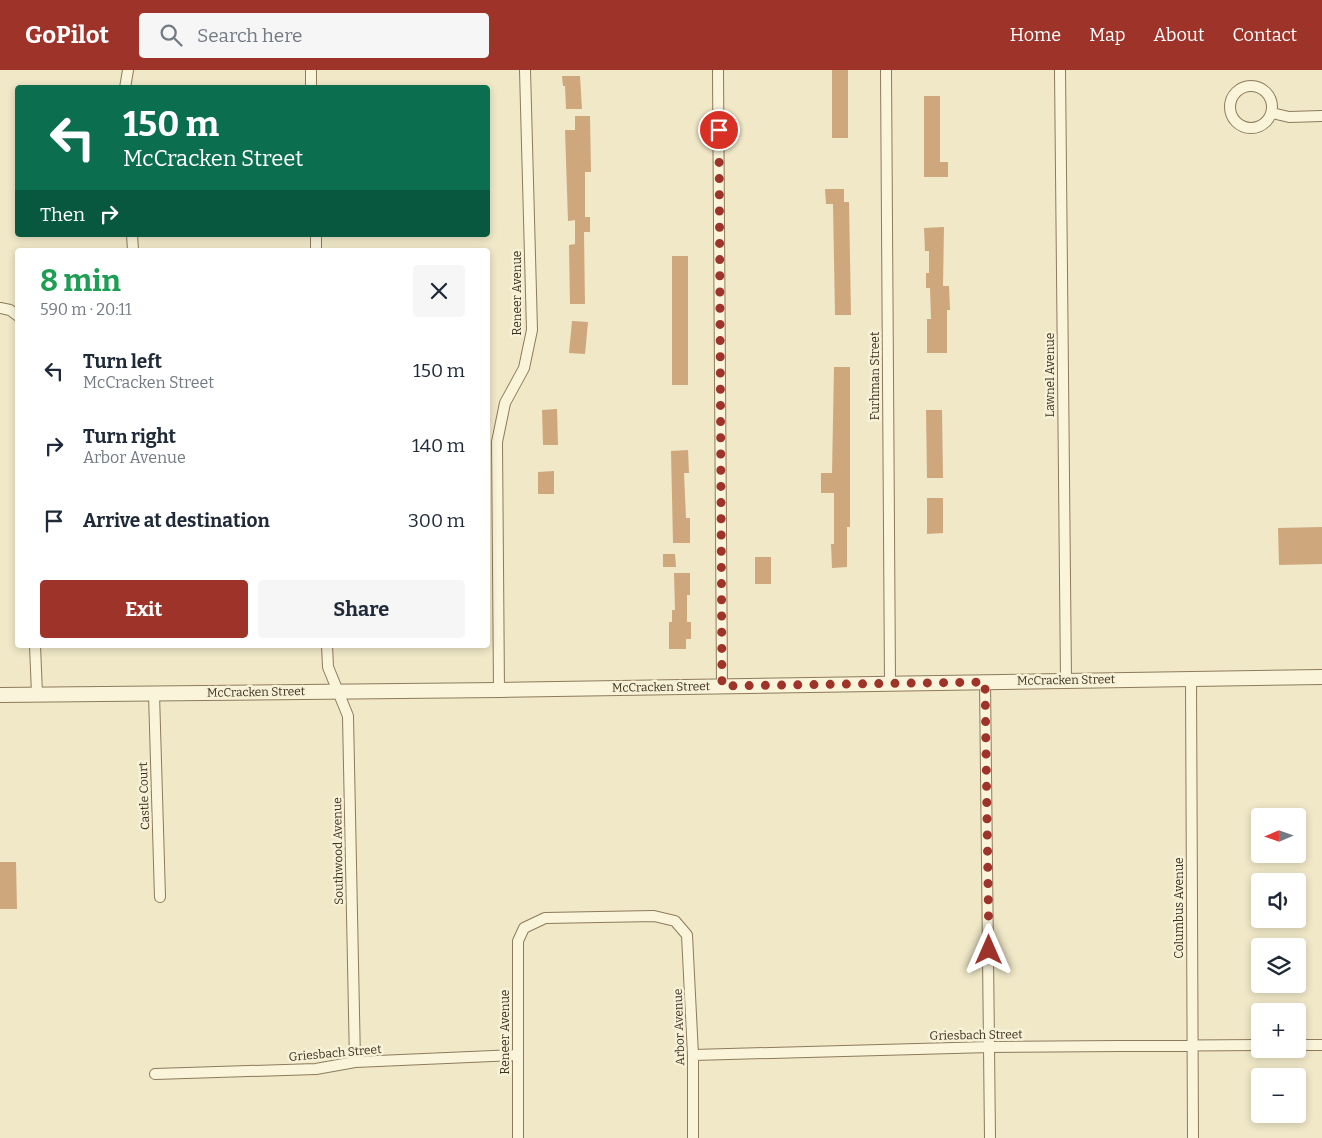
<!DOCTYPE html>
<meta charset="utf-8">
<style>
:root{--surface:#fff;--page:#f6f6f7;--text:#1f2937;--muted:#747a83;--accent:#9e3429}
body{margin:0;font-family:Bitter,serif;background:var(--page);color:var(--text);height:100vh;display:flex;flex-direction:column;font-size:19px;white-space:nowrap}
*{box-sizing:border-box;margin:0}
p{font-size:16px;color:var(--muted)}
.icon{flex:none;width:28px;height:28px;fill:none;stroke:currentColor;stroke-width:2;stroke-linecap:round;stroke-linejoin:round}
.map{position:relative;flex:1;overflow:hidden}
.drawer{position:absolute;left:15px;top:178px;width:475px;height:400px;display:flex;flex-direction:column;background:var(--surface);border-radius:5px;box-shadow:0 2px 8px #0003}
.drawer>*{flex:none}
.top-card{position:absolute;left:15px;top:15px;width:475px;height:152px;border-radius:5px;box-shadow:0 2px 8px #0003;background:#0b6e4f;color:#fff;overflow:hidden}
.needle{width:32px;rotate:268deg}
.controls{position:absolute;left:1251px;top:738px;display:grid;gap:10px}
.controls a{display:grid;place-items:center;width:55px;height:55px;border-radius:5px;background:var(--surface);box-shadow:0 2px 8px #0003;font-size:25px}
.pin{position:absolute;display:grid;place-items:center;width:42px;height:42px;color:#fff;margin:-21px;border:2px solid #fff;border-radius:50%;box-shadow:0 1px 5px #0007}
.me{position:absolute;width:55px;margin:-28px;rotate:0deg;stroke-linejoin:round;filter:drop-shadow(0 0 4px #0008)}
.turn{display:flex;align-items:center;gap:18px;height:105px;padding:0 25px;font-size:22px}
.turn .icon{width:65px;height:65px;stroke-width:2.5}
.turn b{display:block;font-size:35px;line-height:42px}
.then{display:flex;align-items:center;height:48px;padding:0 25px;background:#0003;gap:10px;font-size:19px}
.round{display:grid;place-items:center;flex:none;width:52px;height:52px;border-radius:5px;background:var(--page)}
.overview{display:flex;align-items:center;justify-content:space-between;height:85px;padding:0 25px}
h1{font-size:30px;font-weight:700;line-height:38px;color:#1e9e55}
.button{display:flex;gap:10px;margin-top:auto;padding:10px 25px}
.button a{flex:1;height:58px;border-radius:5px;background:var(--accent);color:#fff;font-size:20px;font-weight:700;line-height:58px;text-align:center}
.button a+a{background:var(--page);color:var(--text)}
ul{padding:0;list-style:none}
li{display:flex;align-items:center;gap:15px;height:75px;padding:0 25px}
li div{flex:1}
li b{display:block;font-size:19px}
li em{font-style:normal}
header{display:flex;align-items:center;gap:30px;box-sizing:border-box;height:70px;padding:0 25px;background:var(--accent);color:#fff}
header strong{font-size:24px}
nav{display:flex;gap:28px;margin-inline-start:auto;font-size:18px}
.search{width:350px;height:45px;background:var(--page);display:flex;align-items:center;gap:12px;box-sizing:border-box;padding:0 18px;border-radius:5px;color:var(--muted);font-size:19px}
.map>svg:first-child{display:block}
.building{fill:#cfa77c}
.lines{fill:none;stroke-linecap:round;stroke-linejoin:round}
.minor-casing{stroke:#8d7b5b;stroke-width:12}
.tertiary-casing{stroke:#8d7b5b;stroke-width:16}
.minor{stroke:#faf4db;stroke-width:10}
.tertiary{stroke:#faf4db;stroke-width:14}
.route{stroke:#9e3429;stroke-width:9;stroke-dasharray:0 16.2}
.labels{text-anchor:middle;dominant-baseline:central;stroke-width:5;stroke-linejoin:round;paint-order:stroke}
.street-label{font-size:12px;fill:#3d3120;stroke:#f7f1d7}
</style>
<header>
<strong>GoPilot</strong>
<div class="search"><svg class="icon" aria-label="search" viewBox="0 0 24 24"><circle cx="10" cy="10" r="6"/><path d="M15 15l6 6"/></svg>Search here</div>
<nav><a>Home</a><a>Map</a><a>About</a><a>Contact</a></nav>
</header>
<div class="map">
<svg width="1322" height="1068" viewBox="0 0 1322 1068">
<rect width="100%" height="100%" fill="#f0e8c7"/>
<path class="building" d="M832,0H848V68H832Z
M562,6H580L582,39H566L565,16H563Z
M924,26H940V92H948V107H924Z
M575,46H590L591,102H585V147H590V162H584L585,234H570L569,175L575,174V150L568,151L565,60H575Z
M825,119H844V132H849L851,245H835L833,134H826Z
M944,157L943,216H949L950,240H947V283H927V249H931L930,218H926V203H929V181H925L924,158Z
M672,186H688V315H672Z
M572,251L588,252L585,284L569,283Z
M834,297H850V457H847V497L832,498L831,474H834V423H821V403H832Z
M557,339L558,375H543L542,340Z
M926,340H942L943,408H927Z
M688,380L689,403H684L686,448H690V473H673L671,381Z
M554,401V424H538V402Z
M927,428H943V463L927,464Z
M1322,457V494L1279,495L1278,458Z
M663,484H675L676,497H663Z
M755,487H771V514H755Z
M674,503H690V525H687V552H691V569H686V579H669V552H672V540H675Z
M0,792H16L17,839H0Z"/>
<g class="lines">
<defs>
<path id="minor" d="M311,0V18
M718,0L722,615
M886,0L890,613
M1060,0L1066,610
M1230 37a21 21 0 1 1 42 0a21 21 0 1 1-42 0Z
M125,18L128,0
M1272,43L1289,47L1322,46
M132,165L133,180
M316,165V180
M0,238L10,240L18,246
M35,575L37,624
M327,575L328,597L348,646L355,992
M1191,608L1193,1068
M985,611L990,1068
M499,620L497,372L505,333L524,298L532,260L525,0
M154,624L160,827
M1298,975H1322
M693,985L990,977L1260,975
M155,1004L316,999L355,992L517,985
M518,1068V871L524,858L545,848L654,846L675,851L687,865L693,985V1068"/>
<path id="tertiary" d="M0,625L499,620L1322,607"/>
</defs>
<use href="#minor" class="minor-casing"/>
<use href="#tertiary" class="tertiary-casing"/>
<use href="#minor" class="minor"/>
<use href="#tertiary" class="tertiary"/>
</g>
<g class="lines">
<path class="route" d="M719,60L722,616L985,612L989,880"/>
</g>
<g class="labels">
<g class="street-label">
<text transform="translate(517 223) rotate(-90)">Reneer Avenue</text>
<text transform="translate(1050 305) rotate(-90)">Lawnel Avenue</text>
<text transform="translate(875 306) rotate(-90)">Furhman Street</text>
<text transform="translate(1066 610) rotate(-1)">McCracken Street</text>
<text transform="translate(661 617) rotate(-1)">McCracken Street</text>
<text transform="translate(256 622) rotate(-1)">McCracken Street</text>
<text transform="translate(144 726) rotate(-92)">Castle Court</text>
<text transform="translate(338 781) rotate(-91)">Southwood Avenue</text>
<text transform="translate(1179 838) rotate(-90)">Columbus Avenue</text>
<text transform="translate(679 957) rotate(-92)">Arbor Avenue</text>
<text transform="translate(505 962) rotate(-90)">Reneer Avenue</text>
<text transform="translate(976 965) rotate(-1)">Griesbach Street</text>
<text transform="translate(335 983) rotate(-5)">Griesbach Street</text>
</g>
</g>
</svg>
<div class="controls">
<a><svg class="needle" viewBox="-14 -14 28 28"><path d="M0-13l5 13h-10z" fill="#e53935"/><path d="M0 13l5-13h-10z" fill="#747a83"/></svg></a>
<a><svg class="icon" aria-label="sound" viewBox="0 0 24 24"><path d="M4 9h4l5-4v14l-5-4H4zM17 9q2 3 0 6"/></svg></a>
<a><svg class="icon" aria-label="layers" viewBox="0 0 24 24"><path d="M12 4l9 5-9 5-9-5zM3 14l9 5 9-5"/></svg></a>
<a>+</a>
<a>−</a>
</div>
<div class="pin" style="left:719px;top:60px;background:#d93025"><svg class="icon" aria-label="arrive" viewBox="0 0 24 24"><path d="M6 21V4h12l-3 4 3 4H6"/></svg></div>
<svg class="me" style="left:989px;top:880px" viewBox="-20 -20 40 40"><path d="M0-17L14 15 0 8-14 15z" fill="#9e3429" stroke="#fff" stroke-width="4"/></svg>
<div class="top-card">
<div class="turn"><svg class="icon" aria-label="left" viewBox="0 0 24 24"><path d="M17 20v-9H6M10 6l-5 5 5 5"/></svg><div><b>150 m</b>McCracken Street</div></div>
<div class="then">Then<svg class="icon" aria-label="right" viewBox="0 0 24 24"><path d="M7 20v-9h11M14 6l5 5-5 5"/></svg></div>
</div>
<section class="drawer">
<div class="overview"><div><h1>8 min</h1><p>590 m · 20:11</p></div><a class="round"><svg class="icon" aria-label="close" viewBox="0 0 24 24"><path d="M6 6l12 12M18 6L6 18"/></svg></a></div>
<ul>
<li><svg class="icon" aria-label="left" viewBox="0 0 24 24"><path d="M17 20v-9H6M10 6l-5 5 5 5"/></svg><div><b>Turn left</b><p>McCracken Street</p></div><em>150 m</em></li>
<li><svg class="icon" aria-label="right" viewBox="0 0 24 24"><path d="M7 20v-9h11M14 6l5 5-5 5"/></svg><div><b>Turn right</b><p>Arbor Avenue</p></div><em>140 m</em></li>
<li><svg class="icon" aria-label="arrive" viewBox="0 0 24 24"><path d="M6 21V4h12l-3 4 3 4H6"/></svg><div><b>Arrive at destination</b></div><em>300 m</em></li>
</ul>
<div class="button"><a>Exit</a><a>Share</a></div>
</section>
</div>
